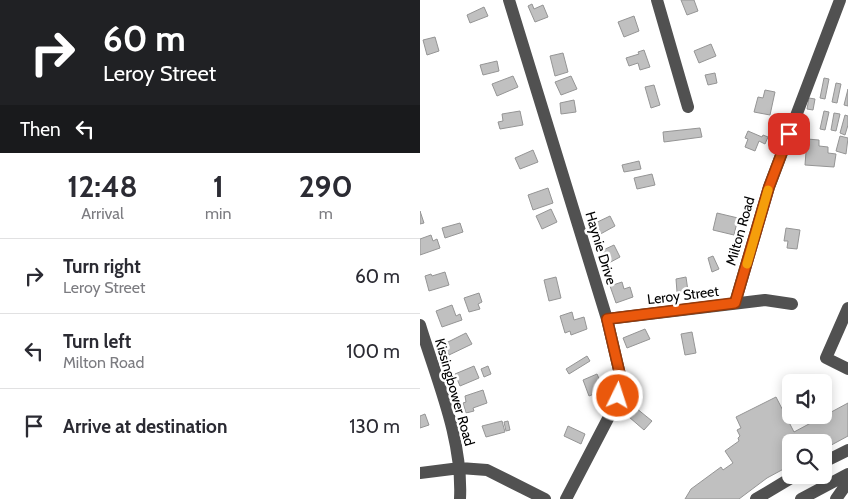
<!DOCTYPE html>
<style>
:root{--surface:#fff;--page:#f2f2f3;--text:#2b2b33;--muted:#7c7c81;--line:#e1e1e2}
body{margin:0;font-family:Cabin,sans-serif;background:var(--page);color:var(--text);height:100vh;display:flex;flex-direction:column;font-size:19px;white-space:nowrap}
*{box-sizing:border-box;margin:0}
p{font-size:16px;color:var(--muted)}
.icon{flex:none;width:28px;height:28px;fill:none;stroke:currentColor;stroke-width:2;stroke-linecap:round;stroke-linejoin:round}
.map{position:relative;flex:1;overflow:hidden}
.side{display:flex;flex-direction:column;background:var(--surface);width:420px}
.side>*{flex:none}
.top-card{background:#202124;color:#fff;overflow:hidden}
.fabs{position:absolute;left:362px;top:374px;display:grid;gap:10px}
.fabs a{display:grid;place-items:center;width:50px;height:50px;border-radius:8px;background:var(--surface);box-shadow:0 2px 12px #0003;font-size:25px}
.pin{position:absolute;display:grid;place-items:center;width:42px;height:42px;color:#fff;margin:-21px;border-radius:10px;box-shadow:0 2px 8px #0006}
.me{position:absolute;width:55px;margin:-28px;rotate:4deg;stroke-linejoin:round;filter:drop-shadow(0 0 4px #0008)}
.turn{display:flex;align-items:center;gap:18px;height:105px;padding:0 20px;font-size:22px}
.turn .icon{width:65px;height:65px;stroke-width:2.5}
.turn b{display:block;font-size:35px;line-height:42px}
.then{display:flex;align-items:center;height:48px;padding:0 20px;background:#0003;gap:10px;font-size:19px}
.eta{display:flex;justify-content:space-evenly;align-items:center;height:85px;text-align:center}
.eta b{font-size:30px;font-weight:700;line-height:35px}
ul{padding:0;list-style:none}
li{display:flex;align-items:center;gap:15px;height:75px;padding:0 20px;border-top:1px solid var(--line)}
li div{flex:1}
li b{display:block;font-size:19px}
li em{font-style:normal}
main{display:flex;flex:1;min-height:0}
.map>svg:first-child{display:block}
.building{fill:#c0c0c0;stroke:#959595}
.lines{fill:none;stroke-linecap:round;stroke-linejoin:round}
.minor{stroke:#515151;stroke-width:12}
.route-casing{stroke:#983908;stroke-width:12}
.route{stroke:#ea580c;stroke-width:9}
.slow{stroke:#f59e0b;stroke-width:9}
.labels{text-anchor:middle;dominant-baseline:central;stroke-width:5;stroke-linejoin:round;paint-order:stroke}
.street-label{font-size:14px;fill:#000;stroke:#fff}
</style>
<main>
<section class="side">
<div class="top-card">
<div class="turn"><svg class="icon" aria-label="right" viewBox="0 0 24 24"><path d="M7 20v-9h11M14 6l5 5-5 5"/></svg><div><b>60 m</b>Leroy Street</div></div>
<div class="then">Then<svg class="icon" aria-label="left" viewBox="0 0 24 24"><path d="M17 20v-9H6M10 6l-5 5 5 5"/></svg></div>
</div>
<div class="eta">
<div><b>12:48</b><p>Arrival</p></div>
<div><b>1</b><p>min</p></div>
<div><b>290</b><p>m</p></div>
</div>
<ul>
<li><svg class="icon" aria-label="right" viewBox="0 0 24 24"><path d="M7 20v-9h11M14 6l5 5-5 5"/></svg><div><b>Turn right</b><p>Leroy Street</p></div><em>60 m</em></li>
<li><svg class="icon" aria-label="left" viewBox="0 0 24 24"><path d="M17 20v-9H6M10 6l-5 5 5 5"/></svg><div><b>Turn left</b><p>Milton Road</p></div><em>100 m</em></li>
<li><svg class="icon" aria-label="arrive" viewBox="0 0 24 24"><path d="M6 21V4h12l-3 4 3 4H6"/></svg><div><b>Arrive at destination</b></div><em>130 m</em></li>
</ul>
</section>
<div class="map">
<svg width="428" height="499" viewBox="0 0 428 499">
<rect width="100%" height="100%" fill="#fff"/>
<path class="building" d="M261,0H274L278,11L267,15Z
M112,4L114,9L123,5L128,17L115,22L108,6Z
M64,7L68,16L50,23L47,15Z
M214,16L219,31L204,37L198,22Z
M15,37L19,51L7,55L3,40Z
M291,44L296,56L279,63L274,51Z
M224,50L230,67L220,70L218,63L209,66L206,58L219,54L218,52Z
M143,53L148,72L135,76L130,56Z
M77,61L79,71L63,75L60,65Z
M295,73L297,83L288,85L285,75Z
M93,76L98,87L77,96L72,84Z
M151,76L157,89L141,95L135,82Z
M404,78L409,79L405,99L400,98Z
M416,83L421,84L417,103L412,102Z
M234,85L240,105L231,108L225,87Z
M428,89V106L424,105Z
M345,90L355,92L350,115L334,112L338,97L343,98Z
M389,98L395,99L393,110L387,109Z
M154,100L156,112L141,114L140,103Z
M100,111L103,125L80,129L78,122L83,121L82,114Z
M404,111L409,112L405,130L400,129Z
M414,113L420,114L416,131L411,130Z
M425,115L428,116V125L425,135L420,133Z
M280,128L282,137L244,142L243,132Z
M328,131L342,137L343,135L348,137L345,144L339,141L335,151L325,147L328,139L325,138Z
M420,136L428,138L426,154L416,151Z
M387,139L399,140V146L408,147V153L416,154L414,167L385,165Z
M113,150L118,162L100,169L95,158Z
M219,161L221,169L204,172L202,165Z
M232,174L235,185L217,189L214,178Z
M128,188L133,203L113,210L108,195Z
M131,209L137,222L122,229L116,216Z
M0,211L4,223L0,224Z
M297,213L318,218L314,235L293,230Z
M190,216L195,226L175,237L169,226Z
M40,223L43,232L25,238L22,228Z
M366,228L380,230L377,249L367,248L368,241H364Z
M11,235L13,241L17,239L20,248L0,255V239Z
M194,245L200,257L187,264L181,251Z
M293,256L299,269L292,272L288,258Z
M25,272L29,285L9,291L5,276L11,274L12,276Z
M136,277L141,298L129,301L124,280Z
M266,277L268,291L257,292L256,279Z
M202,282L204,289L210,287L213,297L196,303L190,286Z
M59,293L62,302L58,304L60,309L49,312L44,298Z
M32,305L36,316L40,314L42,320L22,327L16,311Z
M152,312L154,320L164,317L167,329L151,335L150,331L145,333L140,316Z
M225,329L230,339L207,348L203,338Z
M272,332L276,353L265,355L261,334Z
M46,333L52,344L29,355L24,344Z
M167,356L170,361L149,374L146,369Z
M54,366L59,378L40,386L35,374Z
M68,366L71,374L64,377L61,369Z
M177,374L184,390L169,396L163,380Z
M63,390L67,403L53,408L54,411L46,413L43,403L46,402L45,396Z
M356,397L374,432L428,403V436L404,449V442H371V465L347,478L319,499H265L271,489L301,467L303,470L313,463L305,451L319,441L318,438L320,436L317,430L321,428L316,417Z
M216,408L232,421L224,430L209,417Z
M5,414L9,425L0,428V416Z
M82,421L85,432L66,437L62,426Z
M88,421L90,430L86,431L84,422Z
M148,426L165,434L161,444L144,436Z"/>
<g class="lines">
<path class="minor" d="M89,0L187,319L202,383L193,409L146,499
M237,0L268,107
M315,303L349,187L420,0
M428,308L406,358L428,369
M187,319L345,300L372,304
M0,325C17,381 43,439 40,499
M404,462L428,450
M0,473L40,468L67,470L125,499
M336,499L376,475
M381,499L428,474
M416,499L428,482"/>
</g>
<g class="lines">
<defs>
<path id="route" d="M198,396L202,383L187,319L315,303L349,187L369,134"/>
</defs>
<use href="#route" class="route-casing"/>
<use href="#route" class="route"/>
<path class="slow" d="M327,264L348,190"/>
</g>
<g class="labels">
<g class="street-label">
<text transform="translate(320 231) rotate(-74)">Milton Road</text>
<text transform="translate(181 248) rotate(73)">Haynie Drive</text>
<text transform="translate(263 295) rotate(-7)">Leroy Street</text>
<text transform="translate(35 392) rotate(74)">Kissingbower Road</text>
</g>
</g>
</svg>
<div class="fabs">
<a><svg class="icon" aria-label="sound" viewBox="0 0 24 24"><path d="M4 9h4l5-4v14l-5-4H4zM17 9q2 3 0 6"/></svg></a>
<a><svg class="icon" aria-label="search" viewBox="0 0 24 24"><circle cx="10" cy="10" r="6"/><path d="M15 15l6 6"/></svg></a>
</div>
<div class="pin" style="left:369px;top:134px;background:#d93025"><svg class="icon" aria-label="arrive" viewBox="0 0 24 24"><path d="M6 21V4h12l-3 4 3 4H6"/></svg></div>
<svg class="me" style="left:198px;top:396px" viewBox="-20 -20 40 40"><circle r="17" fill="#ea580c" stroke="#fff" stroke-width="3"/><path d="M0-11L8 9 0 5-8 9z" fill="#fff"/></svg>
</div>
</main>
